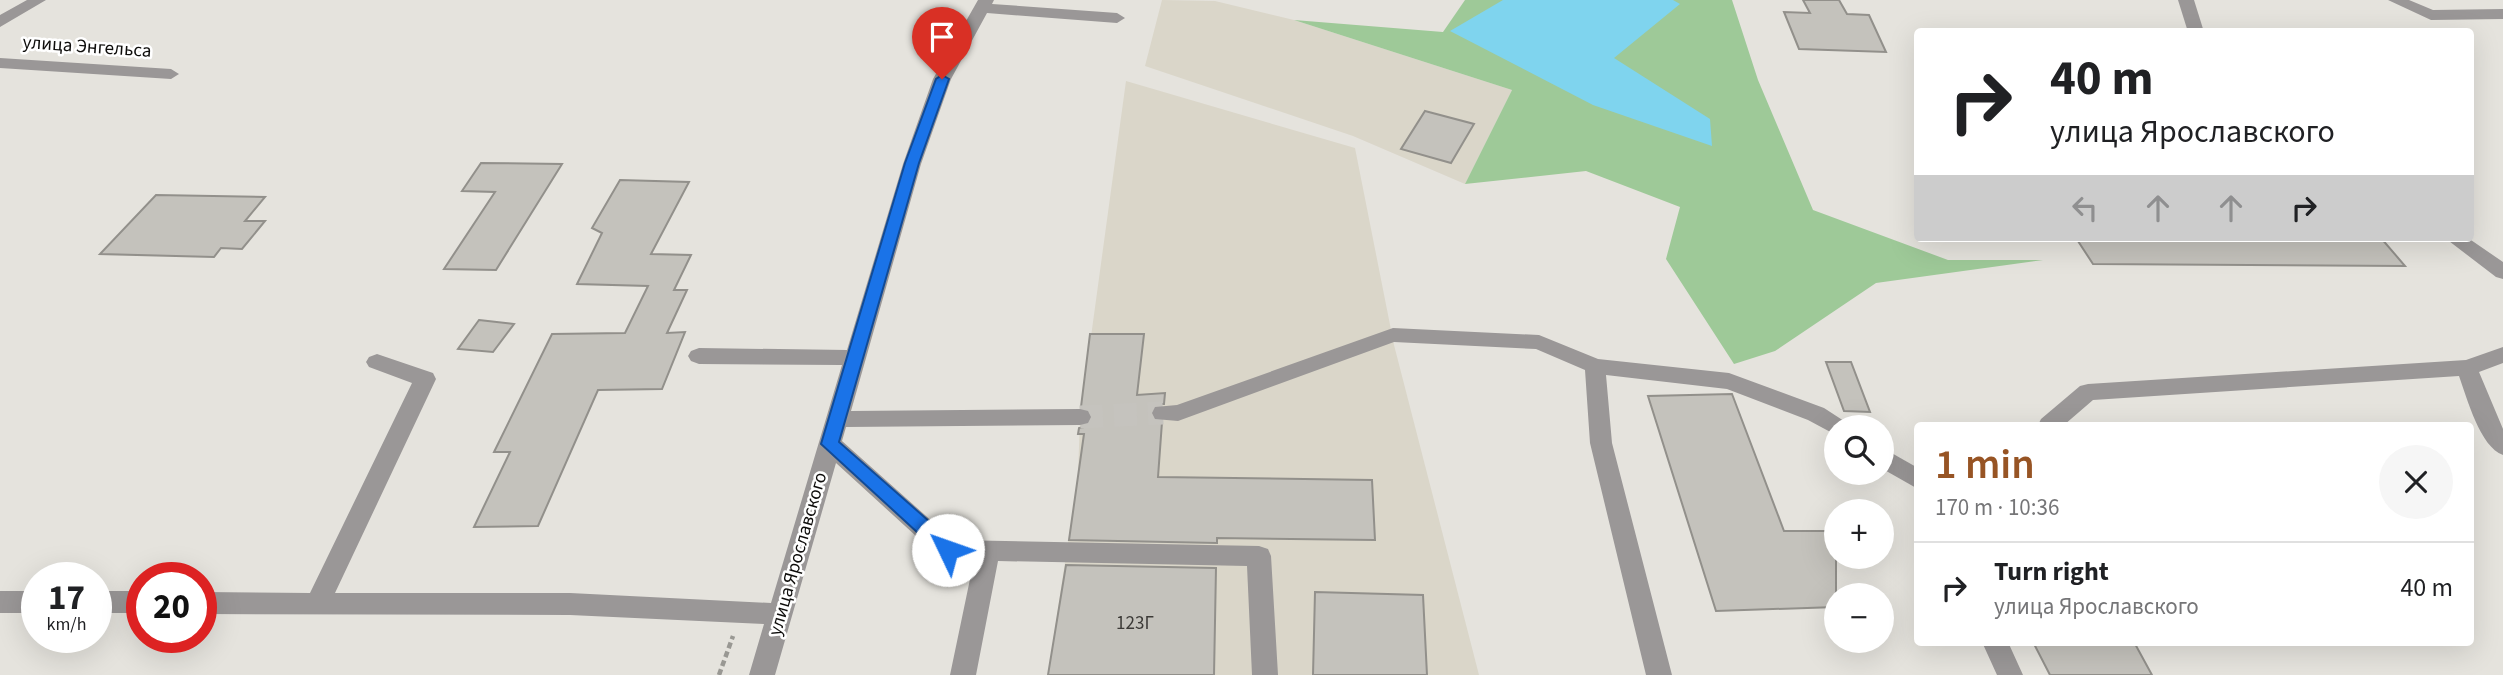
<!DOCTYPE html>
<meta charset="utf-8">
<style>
:root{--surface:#fff;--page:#f6f6f6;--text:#202124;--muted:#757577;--line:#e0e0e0;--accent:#975424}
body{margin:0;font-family:"Source Sans 3",sans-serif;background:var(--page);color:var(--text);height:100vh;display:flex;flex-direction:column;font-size:26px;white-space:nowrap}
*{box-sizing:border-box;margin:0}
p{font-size:23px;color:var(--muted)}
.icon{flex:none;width:38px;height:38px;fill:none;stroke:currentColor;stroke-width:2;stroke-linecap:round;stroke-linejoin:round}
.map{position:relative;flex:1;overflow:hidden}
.sheet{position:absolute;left:1914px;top:422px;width:560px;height:224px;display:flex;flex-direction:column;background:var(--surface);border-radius:7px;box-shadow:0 7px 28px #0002}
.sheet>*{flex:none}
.hud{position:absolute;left:1914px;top:28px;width:560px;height:214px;border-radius:7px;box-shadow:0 7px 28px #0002;background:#fff;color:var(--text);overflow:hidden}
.controls{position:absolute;left:1824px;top:415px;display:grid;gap:14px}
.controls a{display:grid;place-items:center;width:70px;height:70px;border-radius:50%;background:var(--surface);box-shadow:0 7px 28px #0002;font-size:35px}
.speed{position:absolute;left:21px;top:562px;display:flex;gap:14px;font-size:35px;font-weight:700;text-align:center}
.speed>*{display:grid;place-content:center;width:91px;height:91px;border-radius:50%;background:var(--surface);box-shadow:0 7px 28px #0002;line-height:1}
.speed small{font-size:18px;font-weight:400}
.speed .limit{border:10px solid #d22;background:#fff;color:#111}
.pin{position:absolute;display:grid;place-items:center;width:60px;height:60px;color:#fff;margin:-72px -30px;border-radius:50% 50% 50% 0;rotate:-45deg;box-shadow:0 0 7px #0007}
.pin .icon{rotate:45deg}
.me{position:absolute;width:77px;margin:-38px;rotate:312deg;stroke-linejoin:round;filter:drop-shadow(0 0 5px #0008)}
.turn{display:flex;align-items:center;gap:24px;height:147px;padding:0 21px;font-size:32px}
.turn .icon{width:91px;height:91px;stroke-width:2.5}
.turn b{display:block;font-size:49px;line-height:60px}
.lanes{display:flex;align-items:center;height:66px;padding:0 21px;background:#0003;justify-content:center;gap:35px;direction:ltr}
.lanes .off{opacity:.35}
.round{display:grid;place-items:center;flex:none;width:74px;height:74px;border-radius:37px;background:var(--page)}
.headline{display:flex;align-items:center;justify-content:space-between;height:119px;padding:0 21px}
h1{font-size:42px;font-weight:600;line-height:52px;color:var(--accent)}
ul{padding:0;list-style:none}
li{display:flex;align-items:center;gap:21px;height:91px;padding:0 21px;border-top:2px solid var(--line)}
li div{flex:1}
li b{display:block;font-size:26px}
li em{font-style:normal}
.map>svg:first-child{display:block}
.built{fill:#dad6c9}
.green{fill:#9ec998}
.water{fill:#7fd4ee}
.building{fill:#c4c2bc;stroke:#92908b;stroke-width:2}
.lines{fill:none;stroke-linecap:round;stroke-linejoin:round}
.minor-tunnel{stroke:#c5c3be;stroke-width:23;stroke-dasharray:23 11;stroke-linecap:butt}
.path{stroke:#999893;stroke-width:4.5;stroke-dasharray:6 3.5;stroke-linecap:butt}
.minor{fill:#9a9797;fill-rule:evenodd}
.route{fill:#1a73e8;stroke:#114b97;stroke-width:2}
.labels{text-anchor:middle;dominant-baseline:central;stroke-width:5;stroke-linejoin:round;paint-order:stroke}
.street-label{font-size:19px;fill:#0e0d0b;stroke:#fff}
.near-number-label{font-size:19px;fill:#3c3a37}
</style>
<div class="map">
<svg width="2503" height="675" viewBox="0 0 2503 675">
<rect width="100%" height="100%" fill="#e5e3dd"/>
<path class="built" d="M1162,0L1215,1L1294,20L1512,90L1465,184L1353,136L1145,66Z
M1126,81L1355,148L1394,345L1479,675H1048L1078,476L1080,417Z"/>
<path class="green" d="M1465,0H1732L1758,80L1813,210L1948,260H2043L1876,283L1775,351L1734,364L1666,259L1680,207L1586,171L1465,184L1512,90L1294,20L1443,32Z"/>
<path class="water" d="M1503,0H1673L1680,4L1614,58L1710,119L1712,146L1593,105L1450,31Z"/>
<path class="building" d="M1803,0H1839L1847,14L1869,15L1886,52L1799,49L1784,12L1810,13Z
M1425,111L1474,124L1451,163L1401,149Z
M481,163L562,164L496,270L444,269L495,192L462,191Z
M620,180L689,182L651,254L691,255L674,290H687L667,333L685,332L662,389L598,390L538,526L474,527L510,452H494L552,334L625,333L648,286L577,284L602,233L592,228Z
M156,195L265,197L245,221H265L242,249L221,248L214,257L100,254Z
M2076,238H2381L2405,266L2093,264Z
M479,320L514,324L493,352L458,349Z
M1090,334H1144L1137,395L1165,393L1164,404H1155L1150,412L1153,420L1162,422L1158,477L1372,480L1375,540L1217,538V543L1069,540L1084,434H1078L1079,428L1089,426L1093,418L1090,410L1081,407Z
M1826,362H1851L1870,412L1844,411Z
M1732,394L1784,531H1836V607L1716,611L1648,396Z
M1066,565L1216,568L1214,675H1048Z
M1315,592L1423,595L1427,675H1313Z
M2033,642H2134L2152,675H2050Z"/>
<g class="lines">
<path class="minor-tunnel" d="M1080,417L1163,413"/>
<path class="path" d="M719,675L733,636"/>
<path class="minor" d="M27,0H46L0,27V15Z
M978,0H994L992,4L1117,13L1125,18L1117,23L987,13L951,79L921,164L851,411L1080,409L1088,411L1091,417L1088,423L1080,425L846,427L842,441L953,540L1259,546L1268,549L1271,556L1278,675H1252L1247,566L998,561L976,675H950L974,560L939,557L836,463L775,675H749L764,624L570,615L201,614V592L310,593L412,383L369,367L366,362L369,357L377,354L433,373L436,379L335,593H570L771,603L842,365L699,364L691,361L688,356L691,351L699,348L847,350L903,164L933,79Z
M2178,0H2194L2204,32H2188Z
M2388,0H2409L2433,10L2503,9V19L2431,20Z
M0,58L171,69L179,74L171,79L0,68Z
M2445,238H2468L2503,262V279L2496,277Z
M1393,328L1539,335L1598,359L1729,373L1824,408L1844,421L1847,427H1836V435L1808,420L1727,389L1606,375L1612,443L1672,675H1646L1590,443L1585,370L1536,349L1394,342L1178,421L1155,419L1152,413L1155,407L1177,405Z
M2503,347V363L2479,372L2503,429V455C2480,447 2467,398 2459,376L2093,400L2064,425H2038L2041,419L2080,386L2088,384L2466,360Z
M1881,447L1918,468V489L1881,468Z
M0,591H37V613H0Z
M96,591H142V613H96Z
M1982,642H2008L2023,675H1997Z"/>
</g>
<path class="route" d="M942,75L949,79L919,163L839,442L955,544L957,550L955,555L948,557L942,555L821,444L905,163L936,79Z"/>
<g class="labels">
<g class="street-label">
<text transform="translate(87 47) rotate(4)">улица Энгельса</text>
<text transform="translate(798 554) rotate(-74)">улица Ярославского</text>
</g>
<g class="near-number-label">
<text x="1135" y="623">123Г</text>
</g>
</g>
</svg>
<div class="controls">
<a><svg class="icon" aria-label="search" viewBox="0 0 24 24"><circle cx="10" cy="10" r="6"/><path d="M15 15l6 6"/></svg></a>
<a>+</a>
<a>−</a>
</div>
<div class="speed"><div>17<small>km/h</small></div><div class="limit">20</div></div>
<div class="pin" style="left:942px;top:79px;background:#d93025"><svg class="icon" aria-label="arrive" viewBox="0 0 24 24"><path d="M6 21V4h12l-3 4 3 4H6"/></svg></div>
<svg class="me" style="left:948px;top:550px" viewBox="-20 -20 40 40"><circle r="19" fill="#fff"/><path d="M0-13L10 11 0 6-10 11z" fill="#1a73e8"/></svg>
<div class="hud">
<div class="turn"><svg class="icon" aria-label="right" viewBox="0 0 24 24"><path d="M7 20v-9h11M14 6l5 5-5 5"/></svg><div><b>40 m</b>улица Ярославского</div></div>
<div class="lanes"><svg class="icon off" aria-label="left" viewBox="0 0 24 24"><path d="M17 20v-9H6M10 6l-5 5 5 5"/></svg><svg class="icon off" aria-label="ahead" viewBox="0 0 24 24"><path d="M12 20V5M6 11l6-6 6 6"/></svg><svg class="icon off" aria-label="ahead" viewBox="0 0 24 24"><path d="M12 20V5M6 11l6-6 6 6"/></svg><svg class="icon" aria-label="right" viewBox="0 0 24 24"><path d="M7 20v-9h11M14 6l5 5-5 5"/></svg></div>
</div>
<section class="sheet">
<div class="headline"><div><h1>1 min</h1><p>170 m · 10:36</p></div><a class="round"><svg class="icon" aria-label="close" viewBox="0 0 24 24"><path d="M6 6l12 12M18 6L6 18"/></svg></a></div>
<ul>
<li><svg class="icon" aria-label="right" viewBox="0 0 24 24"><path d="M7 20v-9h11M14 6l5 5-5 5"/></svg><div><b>Turn right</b><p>улица Ярославского</p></div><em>40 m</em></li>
</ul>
</section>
</div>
